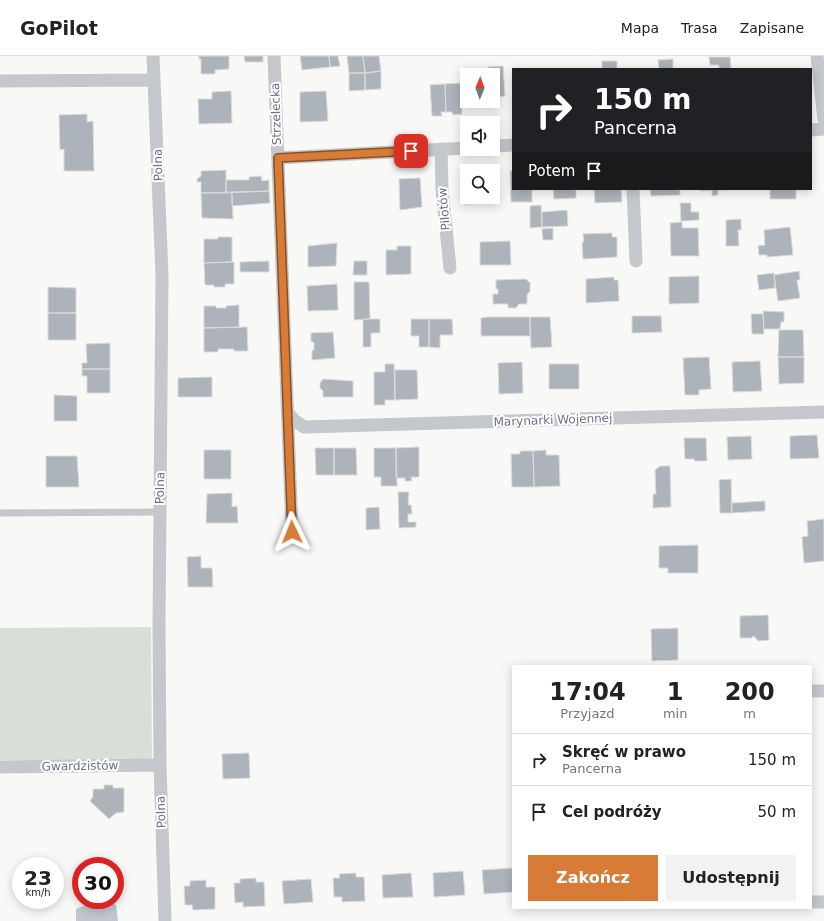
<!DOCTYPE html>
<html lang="pl">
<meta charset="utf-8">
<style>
:root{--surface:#fff;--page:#f2f2f2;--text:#222;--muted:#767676;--line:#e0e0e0;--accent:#d87b37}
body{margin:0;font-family:"DejaVu Sans",sans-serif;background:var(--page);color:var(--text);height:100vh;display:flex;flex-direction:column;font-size:15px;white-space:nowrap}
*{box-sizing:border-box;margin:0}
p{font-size:13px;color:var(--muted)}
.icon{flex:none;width:22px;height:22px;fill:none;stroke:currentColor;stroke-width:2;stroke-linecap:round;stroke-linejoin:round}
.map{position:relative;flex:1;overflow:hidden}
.sheet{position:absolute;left:512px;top:609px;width:300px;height:244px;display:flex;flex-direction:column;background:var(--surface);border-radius:0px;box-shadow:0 2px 10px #0003}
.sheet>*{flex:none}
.banner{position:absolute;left:512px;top:12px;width:300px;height:122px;border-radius:0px;box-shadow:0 2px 10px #0003;background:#202124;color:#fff;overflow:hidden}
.needle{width:26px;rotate:1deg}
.fabs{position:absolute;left:460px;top:12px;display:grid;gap:8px}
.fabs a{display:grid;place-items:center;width:40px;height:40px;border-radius:0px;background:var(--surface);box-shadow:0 2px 10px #0003;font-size:20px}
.speed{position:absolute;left:12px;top:801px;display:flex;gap:8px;font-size:20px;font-weight:700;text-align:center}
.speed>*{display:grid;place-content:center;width:52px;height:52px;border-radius:50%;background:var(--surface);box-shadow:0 2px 10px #0003;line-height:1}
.speed small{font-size:10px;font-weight:400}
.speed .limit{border:6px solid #d22;background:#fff;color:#111}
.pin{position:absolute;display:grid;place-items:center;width:34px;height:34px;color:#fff;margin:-17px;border-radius:8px;box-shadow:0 2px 6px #0006}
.me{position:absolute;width:44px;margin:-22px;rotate:358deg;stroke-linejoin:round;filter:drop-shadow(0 0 3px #0008)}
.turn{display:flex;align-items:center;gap:14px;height:84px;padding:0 16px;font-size:18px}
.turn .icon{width:52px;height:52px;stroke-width:2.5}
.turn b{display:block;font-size:28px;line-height:34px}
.then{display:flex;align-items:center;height:38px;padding:0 16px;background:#0003;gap:8px;font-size:15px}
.eta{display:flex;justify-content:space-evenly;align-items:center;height:68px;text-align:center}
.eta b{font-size:24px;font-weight:600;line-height:28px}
.button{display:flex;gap:8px;margin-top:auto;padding:8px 16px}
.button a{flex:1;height:46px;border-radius:0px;background:var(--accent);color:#fff;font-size:16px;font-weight:600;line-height:46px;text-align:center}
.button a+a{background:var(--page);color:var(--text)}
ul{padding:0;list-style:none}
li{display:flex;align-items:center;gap:12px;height:52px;padding:0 16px;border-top:1px solid var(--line)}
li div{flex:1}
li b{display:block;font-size:15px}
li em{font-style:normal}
header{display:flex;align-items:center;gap:24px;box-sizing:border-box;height:56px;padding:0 20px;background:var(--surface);border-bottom:1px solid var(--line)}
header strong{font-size:19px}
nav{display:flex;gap:22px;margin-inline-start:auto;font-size:14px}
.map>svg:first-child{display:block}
.green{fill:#d9dfd7}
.water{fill:#c0c7cd}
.building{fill:#adb3ba;stroke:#dadad8}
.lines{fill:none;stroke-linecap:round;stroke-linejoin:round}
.service{stroke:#c4c7cb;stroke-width:7}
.minor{stroke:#c4c7cb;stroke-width:13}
.route-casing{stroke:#8c5024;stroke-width:10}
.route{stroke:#d87b37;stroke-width:7}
.labels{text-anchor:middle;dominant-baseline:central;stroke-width:4;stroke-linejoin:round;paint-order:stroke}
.street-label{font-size:12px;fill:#697385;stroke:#fff}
</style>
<header>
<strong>GoPilot</strong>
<nav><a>Mapa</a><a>Trasa</a><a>Zapisane</a></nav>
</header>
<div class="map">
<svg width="824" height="865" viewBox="0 0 824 865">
<rect width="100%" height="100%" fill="#f8f8f6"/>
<path class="green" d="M151,571L152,704H0V572Z"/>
<path class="water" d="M110,846L116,849L118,865H76V853L91,847Z"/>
<path class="building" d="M199,0H229V13L215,14V18H201V3H199Z
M244,0H263V6H245Z
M300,0H329L330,11L302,14Z
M329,0H338L340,10L330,11Z
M347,0H363L365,17H349Z
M363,0H379L381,15L365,17Z
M709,1H730L731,13H719V9H710Z
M673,3V13H659L658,4Z
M602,5H617V13H602Z
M503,10L505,40L493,41V19H488V11Z
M381,15V33L365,34V17Z
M349,17H365V34L349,35Z
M461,27L462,58L453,59L452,56H446L445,28Z
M445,28L446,56H441L442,60H432L430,29Z
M231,35L232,67L199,68L198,43H212V36Z
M326,35L328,65L300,66V36Z
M87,58V66L93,65L94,115H64V93L60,94L59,59Z
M226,114V137H201V126H197V123L201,120V115Z
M510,115H513V133H532V146H511Z
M464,117H467V141H486L487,147L464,148Z
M261,120L262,125L269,124V135L226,137V124H249V121Z
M420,122L422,151L400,154L399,123Z
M553,133H576V142L554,143Z
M594,133H621L622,146L595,147Z
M650,133H680V139L651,140Z
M701,133H727V134H718V139L712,140V134L701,135Z
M770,133H796V143H770Z
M269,135L270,147L232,150V136Z
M232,136L233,163L202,162L201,137Z
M680,147H691V156H699V164L681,165Z
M541,149L542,171L530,172V150Z
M567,154L568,170L542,171V156Z
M741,163V174H738L739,190H726V164Z
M682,166V172H698L699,200H671L670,167Z
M790,171L793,199L767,201V199H759L758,190L765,189L764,174Z
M553,172V184H543L542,173Z
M612,177V181H617V201L583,203L582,186H584L583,178Z
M218,181H232V206L204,207V183H218Z
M510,185L511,209H480V186Z
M337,187L336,210L308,211V190Z
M397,190H411V218L386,219V194H397Z
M269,205V216H240V206Z
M354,205H367V219H353Z
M232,206H234V228H225V231H214V229H205L204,207Z
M799,215L800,224H797L800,242L778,245L774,219Z
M774,217L775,232L759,234L757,219Z
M699,220V247L669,248V221Z
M614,221V224H618L619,245L586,247V223Z
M526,223L530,227V235L527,239V248H519L516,252H508V248H493V238H498V233H496V224Z
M354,226H369L370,263L354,264Z
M337,228L338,254L308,255L307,230Z
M48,231L76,232V257H48Z
M239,249V271L204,272V250H216V252H226V250Z
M763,255L784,256V266H781L780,273H764Z
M48,257H76V284H48Z
M751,258H763L764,278H752Z
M632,260H661L662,276L632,277Z
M487,261H530V280H481V262Z
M530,261H550L552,291L531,292Z
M363,263H380V277H371V291H363Z
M411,263H429V291H419V280H411Z
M429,263H452L453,279H440V292L429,291Z
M247,271L248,295H234V293H218V296H204V272Z
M779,274H803L804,301H778Z
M333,276L335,302L312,304V294H314V286H311V277Z
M110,287V313H82V307H87L86,288Z
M709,301L711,333L699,334V339H685L683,302Z
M778,301H804V327L779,328Z
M760,305L762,335L733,336L732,306Z
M522,306L523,337L499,338L498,307Z
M385,308H394L395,344H385V349H374V316H385Z
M549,308H579V333H549Z
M82,313H110V337H87V320H82Z
M395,314H417L418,343L395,344Z
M212,321V341H178V322Z
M323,323L353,325V341H323V335L320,332V327Z
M54,339L77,340V365H54Z
M817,379L819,402L790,403V380Z
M751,380L752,403L728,404L727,381Z
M684,382H706L707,405H695L694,403H685Z
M419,391V421H411L412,425H405V422H396V392Z
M315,392H334V419H316Z
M334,392H356L357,419H334Z
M374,392H396L397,430H381V421H374Z
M204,394H231V423H204Z
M546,394V399H559L560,430L534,431L533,395Z
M520,395H533L534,431H512L511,398H520Z
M46,400H77L79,431H46Z
M660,410H670L671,451L653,452V438H656L655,414Z
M731,423L732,457H720L719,424Z
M398,436H409L408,449H411L412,458H408V466H416V471L399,472Z
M232,437V451L237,450L238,467H206L207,438Z
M765,445V455L732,457L731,447Z
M379,451L380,473L366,474V452Z
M824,463V505L804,507L802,481L808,480L807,465Z
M698,489V517H668V512H659V490Z
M201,500V512H212L213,531H188L187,501Z
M768,559L769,584L758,585L754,580L751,582H740V560Z
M678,572V604L652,605L651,573Z
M249,697L250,722L223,723L222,698Z
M104,729H113V732H124V756L116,757L109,763L90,745L93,741V733H104Z
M512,812L513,836L484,838L482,814Z
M463,815L465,839L434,841L433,817Z
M356,817V821H364L365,845L342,846V841H334L333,822H340L339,818Z
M411,817L413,841L383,842L382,819Z
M256,822V826H264L265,850L243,851V846L235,847L234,827H240V823Z
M311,823L313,846L284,848L282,825Z
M206,824V831H215V853L193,854L192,849H185L184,830H190V825Z"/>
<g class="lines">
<path class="service" d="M0,457L160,456"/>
<path class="minor" d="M153,0L162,219L159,568L160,709L165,865
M274,0L292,476
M817,0L824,64
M0,25L154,24
M811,74L824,73
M493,90L513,89
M441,93L442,133L450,212
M278,102L467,92
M633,133L636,205
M288,357L294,364L304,371L824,356
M811,635H824
M0,711L160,709
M811,846H824"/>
</g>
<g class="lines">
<defs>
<path id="route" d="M292,476L278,102L411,95"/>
</defs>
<use href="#route" class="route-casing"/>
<use href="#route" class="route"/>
</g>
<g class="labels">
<g class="street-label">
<text transform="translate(276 58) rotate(-92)">Strzelecka</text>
<text transform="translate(158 109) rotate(-92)">Polna</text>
<text transform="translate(444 153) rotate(-95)">Pilotów</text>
<text transform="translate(553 364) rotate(-2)">Marynarki Wojennej</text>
<text transform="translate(160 432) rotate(-89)">Polna</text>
<text transform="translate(80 710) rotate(-1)">Gwardzistów</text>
<text transform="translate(161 756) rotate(-92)">Polna</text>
</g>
</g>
</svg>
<div class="fabs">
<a><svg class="needle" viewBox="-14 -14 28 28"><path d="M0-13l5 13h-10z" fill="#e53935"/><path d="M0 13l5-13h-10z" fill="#767676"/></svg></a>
<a><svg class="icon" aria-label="sound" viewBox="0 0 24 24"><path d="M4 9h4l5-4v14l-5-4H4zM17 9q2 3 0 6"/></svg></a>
<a><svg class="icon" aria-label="search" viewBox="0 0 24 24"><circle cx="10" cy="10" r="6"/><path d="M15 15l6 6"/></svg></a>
</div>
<div class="speed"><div>23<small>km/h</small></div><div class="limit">30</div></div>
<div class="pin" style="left:411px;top:95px;background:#d93025"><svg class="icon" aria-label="arrive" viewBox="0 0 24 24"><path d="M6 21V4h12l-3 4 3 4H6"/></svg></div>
<svg class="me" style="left:292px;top:476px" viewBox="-20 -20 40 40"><path d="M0-17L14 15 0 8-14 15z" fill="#d87b37" stroke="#fff" stroke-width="4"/></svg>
<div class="banner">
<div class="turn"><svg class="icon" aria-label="right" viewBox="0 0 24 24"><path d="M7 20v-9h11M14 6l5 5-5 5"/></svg><div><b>150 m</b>Pancerna</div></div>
<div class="then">Potem<svg class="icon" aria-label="arrive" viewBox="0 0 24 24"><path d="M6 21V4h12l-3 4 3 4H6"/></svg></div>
</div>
<section class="sheet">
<div class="eta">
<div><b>17:04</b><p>Przyjazd</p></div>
<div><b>1</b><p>min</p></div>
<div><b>200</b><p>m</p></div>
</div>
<ul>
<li><svg class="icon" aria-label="right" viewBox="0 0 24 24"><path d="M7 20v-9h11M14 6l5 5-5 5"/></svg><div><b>Skręć w prawo</b><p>Pancerna</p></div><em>150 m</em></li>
<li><svg class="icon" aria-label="arrive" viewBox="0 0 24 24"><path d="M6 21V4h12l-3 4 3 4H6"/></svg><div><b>Cel podróży</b></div><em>50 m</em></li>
</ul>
<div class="button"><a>Zakończ</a><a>Udostępnij</a></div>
</section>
</div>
